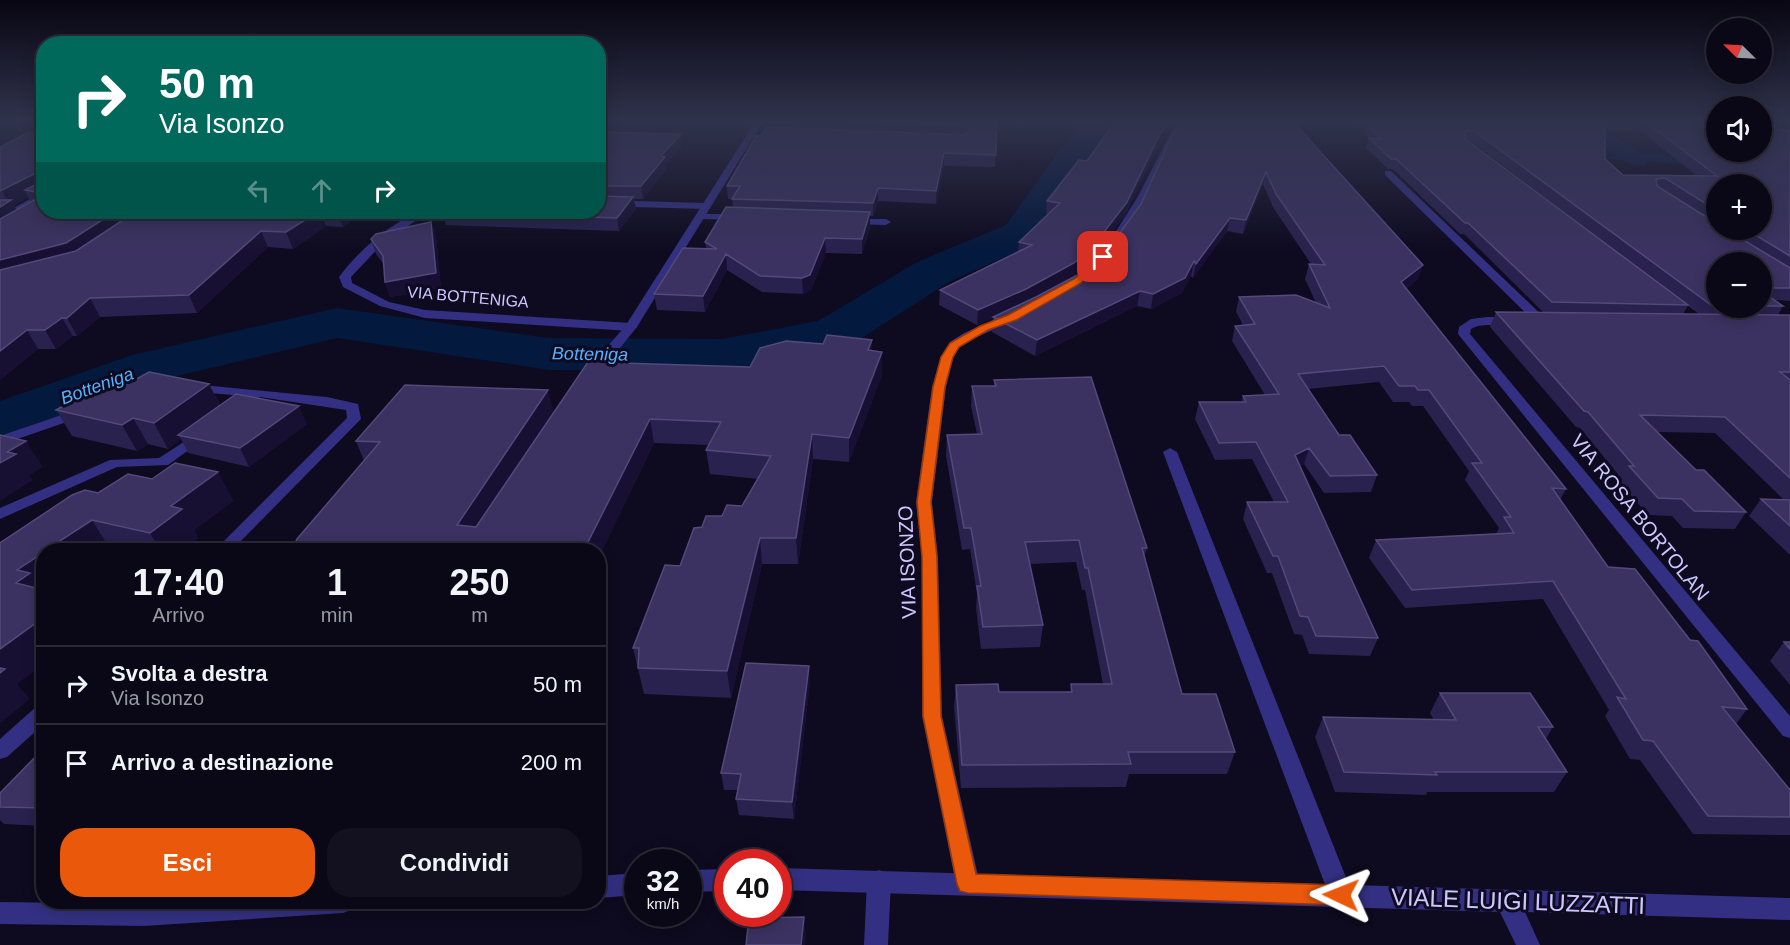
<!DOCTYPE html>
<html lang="it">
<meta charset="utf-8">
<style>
:root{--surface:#0a0817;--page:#131120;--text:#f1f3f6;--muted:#999aa1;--line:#2a2936;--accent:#ea580c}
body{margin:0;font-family:Arial,sans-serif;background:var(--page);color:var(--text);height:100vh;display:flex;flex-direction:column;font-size:22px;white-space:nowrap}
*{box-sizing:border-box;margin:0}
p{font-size:20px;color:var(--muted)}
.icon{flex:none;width:33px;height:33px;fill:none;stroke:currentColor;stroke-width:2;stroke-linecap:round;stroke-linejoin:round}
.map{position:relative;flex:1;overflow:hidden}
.sheet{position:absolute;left:36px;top:543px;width:570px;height:366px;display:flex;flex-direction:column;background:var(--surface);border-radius:24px;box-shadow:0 3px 15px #0003,0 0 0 2px var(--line)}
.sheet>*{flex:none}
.top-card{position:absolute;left:36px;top:36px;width:570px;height:183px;border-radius:24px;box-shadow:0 3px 15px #0003,0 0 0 2px var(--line);background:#00695c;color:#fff;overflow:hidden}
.needle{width:39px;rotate:294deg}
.buttons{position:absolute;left:1706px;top:18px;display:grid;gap:12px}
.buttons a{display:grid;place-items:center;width:66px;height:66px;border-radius:50%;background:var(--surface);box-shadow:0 3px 15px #0003,0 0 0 2px var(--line);font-size:30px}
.speed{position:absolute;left:624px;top:849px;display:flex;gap:12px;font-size:30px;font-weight:700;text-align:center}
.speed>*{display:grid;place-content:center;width:78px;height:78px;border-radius:50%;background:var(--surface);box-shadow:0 3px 15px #0003,0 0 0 2px var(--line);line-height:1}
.speed small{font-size:15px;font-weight:400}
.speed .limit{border:9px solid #d22;background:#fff;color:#111}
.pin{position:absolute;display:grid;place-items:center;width:51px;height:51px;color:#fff;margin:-26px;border-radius:12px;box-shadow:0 3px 9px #0006}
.me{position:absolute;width:66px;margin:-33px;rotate:272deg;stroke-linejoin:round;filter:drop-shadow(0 0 4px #0008)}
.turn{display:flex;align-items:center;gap:21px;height:126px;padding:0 24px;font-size:27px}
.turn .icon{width:78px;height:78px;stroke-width:2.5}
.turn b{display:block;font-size:42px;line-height:51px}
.lanes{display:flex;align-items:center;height:57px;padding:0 24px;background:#0003;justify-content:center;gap:30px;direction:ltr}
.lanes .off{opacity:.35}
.eta{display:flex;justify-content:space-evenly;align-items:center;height:102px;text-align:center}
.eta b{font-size:36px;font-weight:700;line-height:42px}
.action{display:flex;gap:12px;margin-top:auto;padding:12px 24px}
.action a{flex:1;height:69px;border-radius:24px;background:var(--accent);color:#fff;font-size:24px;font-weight:700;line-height:69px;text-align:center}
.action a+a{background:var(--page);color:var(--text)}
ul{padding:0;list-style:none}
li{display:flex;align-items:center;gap:18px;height:78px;padding:0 24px;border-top:2px solid var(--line)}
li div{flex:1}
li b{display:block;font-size:22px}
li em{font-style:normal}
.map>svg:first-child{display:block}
.water{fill:#04193e}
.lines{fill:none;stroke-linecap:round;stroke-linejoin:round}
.canal{fill:#04193e;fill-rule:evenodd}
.river{fill:#04193e;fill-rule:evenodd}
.service{fill:#333083;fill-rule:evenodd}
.minor{fill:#333083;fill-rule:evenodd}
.tertiary{fill:#333083;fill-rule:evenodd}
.wall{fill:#29214e;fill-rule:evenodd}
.shaded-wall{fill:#171033}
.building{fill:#3b3261;stroke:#524a7a;stroke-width:1.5}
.route{fill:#ea580c;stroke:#983908;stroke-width:1.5}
.labels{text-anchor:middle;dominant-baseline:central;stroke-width:6;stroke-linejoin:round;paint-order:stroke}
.far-street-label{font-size:16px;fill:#cec7ff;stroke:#0e0a1f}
.far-water-label{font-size:18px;font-style:italic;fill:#55b0ff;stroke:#0e0a1f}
.street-label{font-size:20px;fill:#cec7ff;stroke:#0e0a1f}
.near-street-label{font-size:24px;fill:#cec7ff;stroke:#0e0a1f}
</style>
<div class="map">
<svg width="1790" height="945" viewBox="0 0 1790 945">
<rect width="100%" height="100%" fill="#0e0a1f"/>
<path class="water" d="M1654,153L1790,171L1708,167L1603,158Z"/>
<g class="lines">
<path class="canal" d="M1494,120H1536L1604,133L1611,135L1646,155L1649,160L1646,165C1625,170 1614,149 1596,144C1567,134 1534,132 1504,126L1497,124Z"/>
<path class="river" d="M1089,120H1129L1124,127L1100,143L1036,243L949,282L851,345L722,371L549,370L337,338L169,378L21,433L0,439V401L132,355L337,308L549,338L722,339L818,321L917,262L1006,225L1075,129Z
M1355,120H1439L1495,130L1500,137L1495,144L1483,147L1372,130L1360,127Z"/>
<path class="service" d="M598,200L706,203L711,206L706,209L598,206Z
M417,212H429L384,242L351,277L352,283L389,302L425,310L631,323L637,327L631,331L425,318L380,306L343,287L339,277C360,249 387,227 417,212Z
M697,214H739L744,217L739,220L700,219L697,218Z
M846,219H886L891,222L886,225L850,224L845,221Z
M192,384L327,397L358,404L361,419L232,550H215L347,418L346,410L260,397L235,413L228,409L244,396L187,391L185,388L187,385Z
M79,409L84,410L86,413L84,416L0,445V436Z
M199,432L204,433L206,436L204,439L168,465L117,467L0,519V508L110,460L159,458Z
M44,704V724L7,757L0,759V739L37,706Z"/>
<path class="minor" d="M756,120H764L637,327L594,380H584L582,377L584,374L626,325Z
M1174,127L1181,129L1146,198L1120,241H1112L1111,239L1137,198Z
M1385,171H1391L1546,319V325H1538L1385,175Z
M44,191V198L15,214L7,212Z
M1010,314L1016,318L1014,321L972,339L959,347L953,357L946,387L932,502L938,557L942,716L980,884L976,892L968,895L960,892L956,884L922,716V557L916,502L932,387L941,357L950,342L964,333Z
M1487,317H1511L1517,321C1505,330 1485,320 1471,329L1470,334L1790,716V738L1783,736L1458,334L1459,327L1471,319Z
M1170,448L1177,452L1353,895L1349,903L1341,906L1333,903L1329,895L1163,452Z
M879,870L887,873L891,881L888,945H864L867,881L871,873Z"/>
<path class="tertiary" d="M778,868L1790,898V920L1525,912L1540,945H1516L1500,912L778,890Z
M728,869V891L688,892V870Z
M638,873V895L598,898V876Z
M0,902L144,904L177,902H355L351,910L343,913L144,926L0,924Z"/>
</g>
<path class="wall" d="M771,120H997L995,167L944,166L936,204L878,201L873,216H870V227L862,254L826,253L811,290L803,294L762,292L727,270L705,312L657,310L654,294L706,248L705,242L733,207L732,199H728L727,186L761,136L772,127Z
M1116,120H1226V123L1423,265L1418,279L1406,289L1566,489L1560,500L1608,567L1690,640L1747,709L1736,724L1790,790V835L1693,834L1640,760L1630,759L1605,716L1609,710L1543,599L1405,608L1369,558L1376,540L1496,534L1499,528L1465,480L1469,471L1423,406H1412L1409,402H1393L1379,382L1308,389L1339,435L1377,475L1371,492L1324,493L1304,464L1300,466L1378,638L1370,656L1309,654L1302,635L1294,634L1272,573H1267L1243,519L1247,502H1274L1252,459L1215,460L1195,419L1199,402H1241L1243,396L1265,395L1232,341L1235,326L1243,325L1236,312L1239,297L1316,303L1305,279L1309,264H1311L1273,207L1263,184L1243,234L1227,231L1193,278L1191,276L1182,293L1151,309L1137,306L1035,356L992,332L993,318L977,325L939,305L940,290L1018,252L1019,242L1048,214H1046L1047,201L1087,161ZM1173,125L1179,126L1141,204L1103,256L1085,271L1073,277L1089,263L1125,215L1158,146Z
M1398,120H1790V301L1775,300L1783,306L1778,315H1790V555L1749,516L1761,499L1784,500L1715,433L1657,432L1696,470L1746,512L1735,529L1683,528L1672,516L1648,515L1620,483L1622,479L1580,428L1576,427L1490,327L1496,312L1544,313L1464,234H1460L1393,169H1388L1366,148L1369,138L1365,133L1367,123L1398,124ZM1605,129L1640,131L1697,176L1623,175L1605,159ZM1468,141H1470L1629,261ZM1716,184L1761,230H1716ZM1716,262H1761V308H1716ZM1688,306L1699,314H1683Z
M598,132L682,146L666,164L667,168L643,199H634L636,209L619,231L446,225L443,212H598Z
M27,133L44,212H363L343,227L326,226L293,249L268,247L197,313L100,317L77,336H73L56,349H38L0,380V147ZM28,197L31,202L16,210L14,205Z
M436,236L441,289L390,297L385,282L384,265L376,254L371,239Z
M872,351L882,352V375L849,462L813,459L798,564H762L731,698L644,694L633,648L702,527L742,506L758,479L710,474L706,450L709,445L654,443L598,559V550H292L364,461L356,441L554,412L750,367Z
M994,380L1147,548L1144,558L1182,694L1235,752L1227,774H1129L1126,787L961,788L954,707L956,685L999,692H1070L1071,684H1103L1085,590H1082L1076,562L1030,564L1043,625L1040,647L981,649L976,608L977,594L970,549L962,550L946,456L947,435L977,434L971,406L972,386H994Z
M209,384L220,405L307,424L249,467L188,453L181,439L168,449L148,444L137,451L72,436L56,410L126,385Z
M218,472L233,501L194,530L198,538L182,550H118L110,549L108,550H44L17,684L29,699L0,723V543L98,493L152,479Z
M1784,642H1790V685L1770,661Z
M810,682L794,819L739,815L736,799L738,790H724L721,773Z
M1440,693L1553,727L1546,739L1567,772L1554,792H1427L1426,795L1335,792L1315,737L1323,717L1434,720L1430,713Z
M44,748V826L4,824L0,820V793Z"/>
<path class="shaded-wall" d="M598,120H634L598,128Z
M1170,120H1174L1173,125L1158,146L1125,215L1089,263L1073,277L1025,304L977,325L978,310L1160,134Z
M681,134L682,146L666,164L667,168L643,199L641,186L661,156Z
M944,153V166L936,204V191Z
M1266,172L1263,184L1243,234L1246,220Z
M36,173L44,187L36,192L25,190L28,197L14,205L20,217L0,229V207L8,202L2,191Z
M878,188V201L873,216V203Z
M633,197L636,209L619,231L617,218Z
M115,212H148L75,260L0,280V260Z
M318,212H321L326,226L293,249L286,232Z
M337,212H363L343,227Z
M870,212V227L862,254V239Z
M1230,218L1227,231L1193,278L1196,264Z
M431,222L436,236L441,289L390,297L385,282Z
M261,231L268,247L197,313L189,295Z
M825,238L826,253L811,290L803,294L802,278Z
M726,254L727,270L705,312L703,296Z
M1194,261L1191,276L1182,293L1151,309L1153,294Z
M1423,265L1418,279L1396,297L1401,282Z
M1140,291L1137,306L1035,356L1037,340Z
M90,298L100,317L77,336L67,318Z
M62,318L73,336L56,349L45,330Z
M27,330L38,349L0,380V351Z
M872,340V363L868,350Z
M882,352V375L849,462V438Z
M209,384L222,410L178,435L181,439L168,449L154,423Z
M548,390L554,413L466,550L457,525Z
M299,406L307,424L249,467L240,448Z
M133,418L148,444L137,451L122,425Z
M650,419L654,443L598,559V550H584Z
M812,434L813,459L798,564L796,538Z
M26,441L43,467L30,475L33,480L0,501V463L7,452Z
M1309,448L1304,464L1290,472L1295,455Z
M218,472L233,501L194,530L198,538L182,550H160L150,533L171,506Z
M92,520L110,549L108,550H46Z
M760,538L762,564L731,698L727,671Z
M44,552V609L16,583L17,570Z
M44,617V664L17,684L29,699L0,723V649Z
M809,666L810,682L794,819L792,802Z
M804,917L806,937L805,945H801Z"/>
<path class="building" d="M804,120H997L996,155L944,153L936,191L878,188L873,203L732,199L740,186H727L756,136H761L766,127L964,135L971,130L965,125Z
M1116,120H1170L1160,134L1127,202L1091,249L1074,263L1026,289L978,310L940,290L1032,245L1019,242L1060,203L1047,201L1079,160L1087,161Z
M1184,120H1226L1225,123L1295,124L1423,265L1401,282L1566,489L1552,488L1608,567L1635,569L1690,640L1698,641L1747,709L1722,707L1790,790V817L1708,816L1653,741L1643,740L1617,697L1626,699L1553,581L1412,590L1376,540L1514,533L1504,517H1511L1472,463H1482L1429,390H1418L1415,386H1399L1384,366L1298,374L1339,435H1350L1377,475L1330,476L1309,448L1295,455L1378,638L1316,636L1308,617L1300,616L1278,556H1273L1247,502H1288L1256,442L1219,443L1199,402H1246L1243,396L1279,394L1235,326L1255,324L1239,297L1296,295L1330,308L1309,264L1325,265L1276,194L1266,172L1246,220L1230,218L1196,264L1194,261L1185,278L1153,294L1140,291L1037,340L993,317L1036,297L1085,271L1103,256L1141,204L1172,136Z
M1401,120H1605V159L1623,175L1717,176L1644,121L1614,120H1716V152H1761V120H1790V123L1766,121L1764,124L1767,129L1790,131V256L1747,230H1761V184H1716V210L1665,178L1656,179L1657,186L1716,223V230H1727L1790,268V288H1761V262H1716V305H1711L1474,131L1465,132V139L1688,305L1552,302L1468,223H1465L1396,159H1391L1369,138L1380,139L1367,123L1401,124Z
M44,132V212H115L66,243L0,260V219L36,199V192L25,190L37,184L36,173L0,191V147L27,133Z
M598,132L681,134L661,156L665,157L641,186H598Z
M598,196L633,197L617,218L443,212H598Z
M0,200H11L0,207Z
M726,207L870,212L862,239L825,238L810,275L802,278L760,276L726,254L703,296L654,294L683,248L717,249L705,242Z
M135,212H318L286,232L261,231L189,295L90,298L67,318H62L45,330H27L0,351V270L76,251Z
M431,222L436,273L385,282L383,256L371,239L376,234Z
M1761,291L1783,306H1761Z
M1496,312L1790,315V372H1780L1790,380V478L1725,417L1640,415L1696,470H1704L1746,512L1694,511L1682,499L1658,498L1629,466H1634L1588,412L1584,411Z
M827,335L872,340L868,350L882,352L849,438L812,434L796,538H760L727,671L638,668L639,648H633L665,565L680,566L694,528L702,527L706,516H722L727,505L742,506L771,456L706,450L721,422L650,419L584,550H453L408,548L406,550H292L297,539L380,442L356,441L405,385L548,390L457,525L476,527L588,362L750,367L760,348L786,341L823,344Z
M149,372L209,384L154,423L133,418L122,425L56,410L108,381L126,385Z
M1091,377L1147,548H1142L1182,694H1216L1235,752H1128L1131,764L962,765L956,685L998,684L999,692H1072L1071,684H1112L1088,568H1085L1079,540L1025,542L1043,625L983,627L977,586H981L971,528H964L947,435L982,434L972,386H996L994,380Z
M236,394L299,406L240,448L178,435Z
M0,435L26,441L7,452L16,454L0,463Z
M175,463L218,472L171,506L182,509L150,533L92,520L46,550H44V552L17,570L30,573L16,583L44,590V617L0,649V543L72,495L85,490L98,493L128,474L152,479Z
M1761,499L1790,500V526Z
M1784,642H1790V649Z
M746,663L809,666L792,802L736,799L741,774L721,773Z
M0,668L5,669L0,673Z
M1440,693H1530L1553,727H1538L1567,772H1435L1437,775L1344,772L1323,717L1456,720Z
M44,748V808L0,807V793Z
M804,917L801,945H746L749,918Z"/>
<linearGradient id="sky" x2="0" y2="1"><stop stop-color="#080611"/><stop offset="0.48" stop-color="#30334d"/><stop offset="1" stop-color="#30334d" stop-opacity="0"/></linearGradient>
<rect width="1790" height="252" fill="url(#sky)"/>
<path class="route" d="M1103,254L1106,255V259L1081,283L1016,320L988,330L959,347L953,357L945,387L931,502L937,557L941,716L976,874L1341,885L1348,888L1351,895L1348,902L1341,905L968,893L960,891L957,884L923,716L922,557L917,502L933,387L941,357L950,343L980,326L1008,315L1074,279Z"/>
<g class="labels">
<g class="far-street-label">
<text transform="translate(468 297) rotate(5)">VIA BOTTENIGA</text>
</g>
<g class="far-water-label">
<text transform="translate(590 354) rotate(1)">Botteniga</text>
<text transform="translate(97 386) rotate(-20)">Botteniga</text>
</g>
<g class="street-label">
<text transform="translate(1640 517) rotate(51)">VIA ROSA BORTOLAN</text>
<text transform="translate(907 562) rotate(-92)">VIA ISONZO</text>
</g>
<g class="near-street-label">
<text transform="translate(1518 901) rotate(2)">VIALE LUIGI LUZZATTI</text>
</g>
</g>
</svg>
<div class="buttons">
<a><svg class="needle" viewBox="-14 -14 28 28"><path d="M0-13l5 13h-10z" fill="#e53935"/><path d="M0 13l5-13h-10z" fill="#999aa1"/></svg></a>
<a><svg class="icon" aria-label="sound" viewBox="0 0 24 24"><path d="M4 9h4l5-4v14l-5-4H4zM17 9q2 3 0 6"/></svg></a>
<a>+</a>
<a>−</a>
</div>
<div class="speed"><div>32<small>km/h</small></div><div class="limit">40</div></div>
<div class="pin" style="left:1103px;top:257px;background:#d93025"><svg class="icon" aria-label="arrive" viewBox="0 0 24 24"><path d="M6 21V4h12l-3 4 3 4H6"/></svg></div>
<svg class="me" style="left:1341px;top:895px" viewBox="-20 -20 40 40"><path d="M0-17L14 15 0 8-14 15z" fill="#ea580c" stroke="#fff" stroke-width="4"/></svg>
<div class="top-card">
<div class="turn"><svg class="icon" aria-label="right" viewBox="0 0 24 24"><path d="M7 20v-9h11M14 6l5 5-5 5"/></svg><div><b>50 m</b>Via Isonzo</div></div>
<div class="lanes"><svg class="icon off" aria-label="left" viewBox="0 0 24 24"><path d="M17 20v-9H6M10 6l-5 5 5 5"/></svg><svg class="icon off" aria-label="ahead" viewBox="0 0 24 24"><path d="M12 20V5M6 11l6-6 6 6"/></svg><svg class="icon" aria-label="right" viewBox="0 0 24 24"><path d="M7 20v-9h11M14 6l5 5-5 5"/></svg></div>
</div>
<section class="sheet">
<div class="eta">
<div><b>17:40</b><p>Arrivo</p></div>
<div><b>1</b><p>min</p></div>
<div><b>250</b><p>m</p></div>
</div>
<ul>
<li><svg class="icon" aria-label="right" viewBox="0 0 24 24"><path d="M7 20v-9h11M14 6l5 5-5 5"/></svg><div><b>Svolta a destra</b><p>Via Isonzo</p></div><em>50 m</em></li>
<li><svg class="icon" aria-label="arrive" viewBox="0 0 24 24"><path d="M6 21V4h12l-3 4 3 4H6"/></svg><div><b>Arrivo a destinazione</b></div><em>200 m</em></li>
</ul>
<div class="action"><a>Esci</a><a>Condividi</a></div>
</section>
</div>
